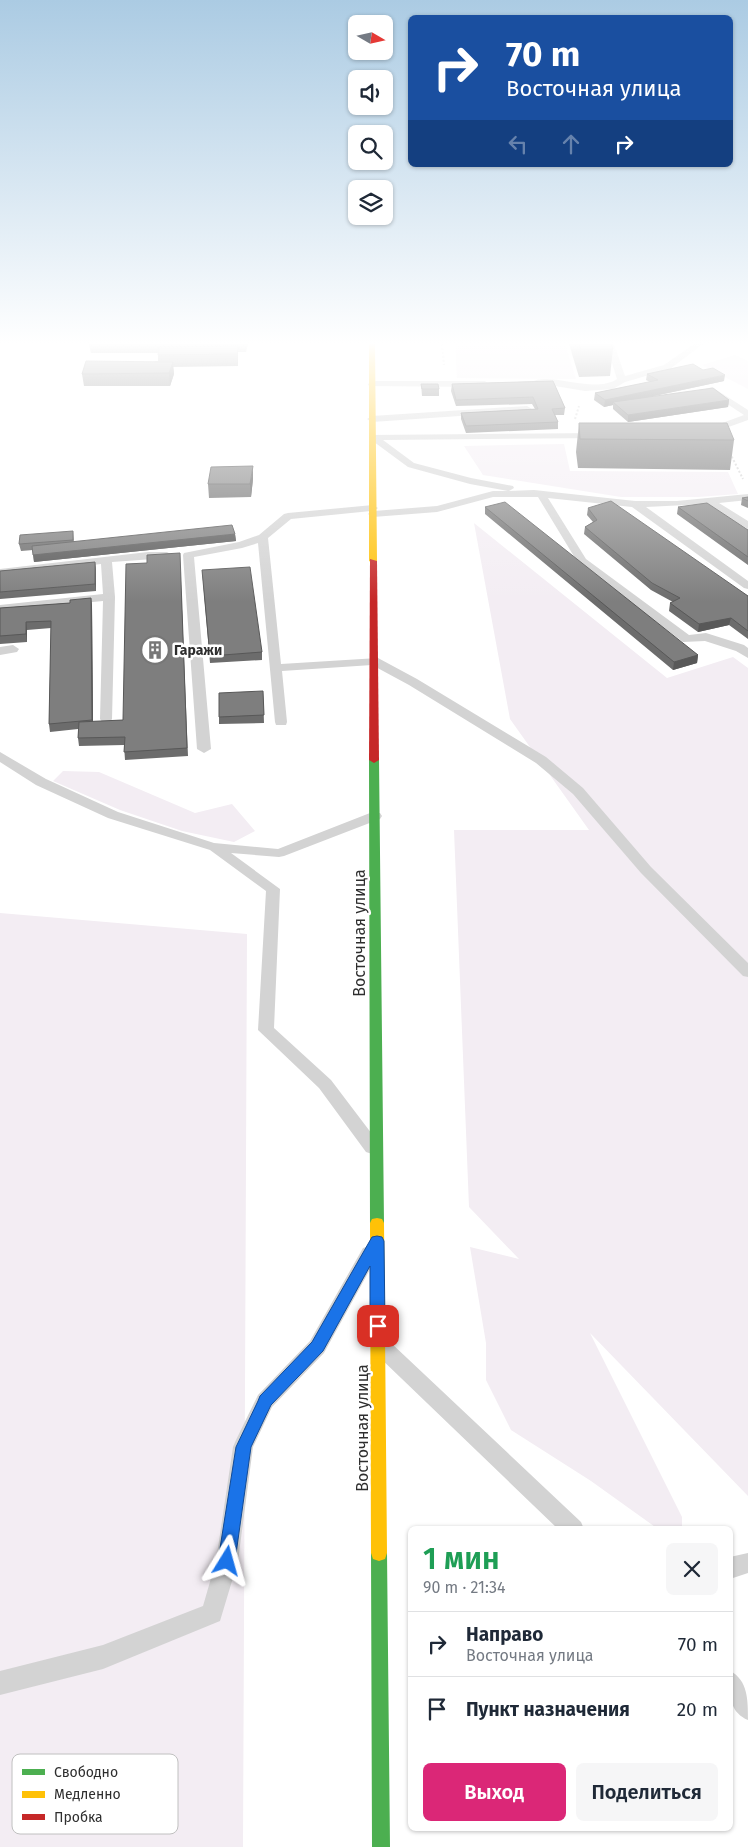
<!DOCTYPE html>
<html lang="ru">
<meta charset="utf-8">
<style>
:root{--surface:#fff;--page:#f6f6f7;--text:#1f2937;--muted:#747a83;--line:#e0e1e3;--accent:#db2777}
body{margin:0;font-family:"Fira Sans",sans-serif;background:var(--page);color:var(--text);height:100vh;display:flex;flex-direction:column;font-size:19px;white-space:nowrap}
*{box-sizing:border-box;margin:0}
p{font-size:16px;color:var(--muted)}
.icon{flex:none;width:28px;height:28px;fill:none;stroke:currentColor;stroke-width:2;stroke-linecap:round;stroke-linejoin:round}
.map{position:relative;flex:1;overflow:hidden}
.drawer{position:absolute;left:408px;top:1526px;width:325px;height:305px;display:flex;flex-direction:column;background:var(--surface);border-radius:8px;box-shadow:0 1px 4px #0004}
.drawer>*{flex:none}
.top-card{position:absolute;left:408px;top:15px;width:325px;height:152px;border-radius:8px;box-shadow:0 1px 4px #0004;background:#1a4fa0;color:#fff;overflow:hidden}
.needle{width:32px;rotate:99deg}
.tools{position:absolute;left:348px;top:15px;display:grid;gap:10px}
.tools a{display:grid;place-items:center;width:45px;height:45px;border-radius:8px;background:var(--surface);box-shadow:0 1px 4px #0004;font-size:25px}
.pin{position:absolute;display:grid;place-items:center;width:42px;height:42px;color:#fff;margin:-21px;border-radius:10px;box-shadow:0 2px 8px #0006}
.me{position:absolute;width:55px;margin:-28px;rotate:8deg;stroke-linejoin:round;filter:drop-shadow(0 0 4px #0008)}
.turn{display:flex;align-items:center;gap:18px;height:105px;padding:0 15px;font-size:22px}
.turn .icon{width:65px;height:65px;stroke-width:2.5}
.turn b{display:block;font-size:35px;line-height:42px}
.lanes{display:flex;align-items:center;height:48px;padding:0 15px;background:#0003;justify-content:center;gap:25px;direction:ltr}
.lanes .off{opacity:.35}
.round{display:grid;place-items:center;flex:none;width:52px;height:52px;border-radius:8px;background:var(--page)}
.summary{display:flex;align-items:center;justify-content:space-between;height:85px;padding:0 15px}
h1{font-size:30px;font-weight:600;line-height:38px;color:#1e9e55}
.button{display:flex;gap:10px;margin-top:auto;padding:10px 15px}
.button a{flex:1;height:58px;border-radius:8px;background:var(--accent);color:#fff;font-size:20px;font-weight:600;line-height:58px;text-align:center}
.button a+a{background:var(--page);color:var(--text)}
ul{padding:0;list-style:none}
li{display:flex;align-items:center;gap:15px;height:65px;padding:0 15px;border-top:1px solid var(--line)}
li div{flex:1}
li b{display:block;font-size:19px}
li em{font-style:normal}
.map>svg:first-child{display:block}
.green{fill:#f3edf3}
.lines{fill:none;stroke-linecap:round;stroke-linejoin:round}
.path{stroke:#d1d1d1;stroke-width:2;stroke-dasharray:2 2;stroke-linecap:butt}
.lane{fill:#d3d3d3;fill-rule:evenodd}
.fast{fill:#4caf50;fill-rule:evenodd}
.slow{fill:#ffc107;fill-rule:evenodd}
.jam{fill:#c62828;fill-rule:evenodd}
.wall{fill:#6c6c6c}
.shaded-wall{fill:#585858}
.building{fill:#7e7e7e;stroke:#585858}
.route{fill:#1a73e8;stroke:#114b97}
.labels{text-anchor:middle;dominant-baseline:central;stroke-width:5;stroke-linejoin:round;paint-order:stroke}
.far-poi-label{font-size:14px;font-weight:bold;fill:#2e2e2e;stroke:#fff;text-anchor:start}
.street-label{font-size:16px;fill:#2e2e2e;stroke:#fff}
.key{fill:#fff;stroke:#c0c0c0;stroke-width:1}
.key-label{font-size:14px;fill:#2e2e2e}
</style>
<div class="map">
<svg width="748" height="1847" viewBox="0 0 748 1847">
<rect width="100%" height="100%" fill="#fff"/>
<path class="green" d="M455,344H565L576,379L457,378Z
M735,355L748,361V389L702,365Z
M564,444L570,471L728,472L738,494L698,497H621L483,475L464,446Z
M474,523L667,678L733,657L748,668V1496L590,1333L682,1517V1529H658L591,1481L511,1430L486,1380V1343L470,1247L519,1259L469,1207L454,830H589L510,719Z
M63,771L99,772L195,813L232,804L255,831L234,842L182,831L120,810L53,781Z
M0,913L247,934L243,1847H0Z"/>
<g class="lines">
<path class="path" d="M442,344L444,365
M575,419L579,406
M730,453L743,479"/>
<path class="lane" d="M606,344H614L625,376L664,365L694,344H703L670,369L625,382L613,389L585,391L555,386H535L531,383C547,370 593,395 617,379Z
M372,381H485L489,384L485,387L369,386L368,384Z
M712,387L748,410V420L712,433H706V429L744,415L709,392V388Z
M527,406L532,409L530,411L372,422L367,419L372,416Z
M597,433L602,436L600,438L383,440L414,463L471,478L513,486L514,488L509,491L534,490L635,501H677L748,494V500L719,503L748,521V529L706,504L646,507L748,581V589L744,588L632,507L548,498L586,559L689,635L706,633L744,645L748,648V658L736,651L705,641L683,642L578,563L538,497H493L437,512L373,517L368,514L371,511L291,519L268,538L281,664L378,658L417,679L546,757L583,788L651,867L748,963V977L743,976L641,873L573,794L536,763L409,685L372,665L282,671L287,722L286,725H276L275,722L258,543L242,548L194,557L211,749L204,753L197,749L183,555L184,553L239,542L259,535L284,514L288,513L373,505L378,508L374,511L437,506L493,491H508L470,484L408,467L370,439V435Z
M148,552H167L172,555L167,558L112,562L115,597L112,719L110,722H102L100,719L103,601L0,611V605L103,594L101,564L0,575V569Z
M13,645L19,649L17,652L0,655V647Z
M0,752L46,779L118,812L214,843L278,849L370,813H380L382,816L380,819L284,856L279,857L231,853L280,889L274,1028L331,1080L378,1142L381,1147L378,1152L372,1154L366,1152L319,1088L258,1030L266,891L210,850L108,818L36,785L0,762Z
M370,1246L377,1248L379,1253L324,1353L272,1407L253,1447L238,1561L220,1621L103,1669L0,1695V1671L103,1645L203,1606L216,1561L233,1447L236,1440L258,1395L310,1341L363,1248Z
M383,1340L390,1342L581,1522L584,1529H558L376,1354L373,1348L376,1342Z
M748,1553V1573L730,1579V1557Z
M730,1671C748,1680 748,1700 748,1720C727,1711 730,1691 730,1671Z"/>
<path class="fast" d="M374,757L379,760L384,1223L382,1227L377,1228L372,1227L370,1223L369,760Z
M379,1545L385,1547L387,1553L390,1847H372L371,1553L373,1547Z"/>
<path class="slow" d="M369,344H375L377,561L373,563L369,561Z
M377,1218L382,1219L384,1223L387,1553L385,1559L379,1561L373,1559L371,1553L370,1223L372,1219Z"/>
<path class="jam" d="M370,559L377,561L379,760L374,763L369,760Z"/>
</g>
<path class="wall" d="M89,344H248L246,352H238V366L173,367L174,374L170,386H84L82,374L158,361V353H91Z
M569,344H611L613,349L610,376L579,377Z
M647,374L724,381L650,397L729,400L728,407L628,422L613,409V405L604,407L594,400L595,393L650,382L646,380Z
M553,381L565,408L564,415H555L558,422V429L466,433L461,419V413L535,409L532,404L456,406L451,391L452,384Z
M421,384L439,389V396H422Z
M579,423L734,440L730,470L578,468L576,452Z
M253,479L251,497L209,498L208,484Z
M748,497V508L741,505L742,498Z
M485,507L698,655L697,663L673,670L485,514Z
M678,507L748,530V565L677,514Z
M588,508L748,596V639L729,625L698,632L669,611L670,603L673,602L651,590L584,534L585,527L593,522L587,515Z
M73,531L74,542L235,534L236,541L34,562L33,550L21,551L19,544Z
M180,560L188,756L125,760L124,745L79,746L78,738V729L50,732L49,724L51,628L27,630V642L0,644V608L70,603L91,598L92,606L93,722L123,720L147,563Z
M95,562L96,570V591L0,599V571Z
M202,570L262,652V660L210,663Z
M263,691L264,723L219,724V717Z"/>
<path class="shaded-wall" d="M238,346V366L237,354Z
M173,362L174,374L170,386L169,373Z
M725,375L724,381L616,404L613,402V405L604,407L605,400Z
M729,400L728,407L628,422V415Z
M253,466V479L251,497L250,484Z
M235,534L236,541L34,562L33,555Z
M95,562L96,570V591L95,584Z
M91,598L92,606L93,728L92,720Z
M731,618L729,625L698,632L699,624Z
M26,622L27,630V642L26,634Z
M698,655L697,663L673,670L674,662Z"/>
<path class="building" d="M579,344H611L613,349H581Z
M238,346L237,354L158,355L159,347Z
M86,361L173,362L169,373L82,374Z
M693,364L703,370L713,368L725,375L605,400L595,393L658,380L647,374Z
M553,381L565,408L552,409L558,422L466,426L461,413L538,409L533,397L456,400L452,384Z
M421,384H438L439,389H422Z
M713,388L729,400L628,415L613,402Z
M579,423H727L734,440L580,439Z
M253,466L250,484H208L211,467Z
M748,497V501L742,498Z
M611,501L748,596V631L731,618L699,624L670,603L680,598L652,583L585,527L597,520L588,508Z
M505,502L698,655L674,662L485,507Z
M707,503L748,530V557L678,507Z
M232,525L235,534L33,555L32,546Z
M73,531V540L19,544L20,535Z
M180,553L187,748L124,752L125,737L78,738L79,722L123,720L126,564L147,563V555Z
M95,562V584L0,592V571Z
M250,567L262,652L210,656L202,570Z
M91,598L92,720L49,724L51,621L26,622V634L0,636V608L70,603V600Z
M263,691L264,715L219,717V693Z"/>
<linearGradient id="sky" x2="0" y2="1"><stop stop-color="#abcbe3"/><stop offset="0.57" stop-color="#fff"/><stop offset="1" stop-color="#fff" stop-opacity="0"/></linearGradient>
<rect width="748" height="602" fill="url(#sky)"/>
<path class="route" d="M377,1236L382,1237L384,1241L385,1326L383,1330L378,1332L372,1330L370,1326V1266L323,1351L271,1405L251,1447L235,1561L233,1566L227,1569L221,1566L218,1561L236,1447L258,1401L260,1396L312,1342L372,1237Z"/>
<defs>
<symbol id="building-ring" viewBox="-11 -11 22 22"><circle r="9.5" fill="#fff" stroke="#777" stroke-width="1.5"/><path d="M-4-6H4V6H1V3H-1V6H-4ZM-2.5-4.3h1.7v1.8h-1.7ZM.8-4.3h1.7v1.8H.8ZM-2.5-1h1.7V.8h-1.7ZM.8-1h1.7V.8H.8Z" fill="#777"/></symbol>
</defs>
<g fill-rule="evenodd">
<use href="#building-ring" x="139" y="634" width="32" height="32"/>
</g>
<g class="labels">
<g class="far-poi-label">
<text x="174" y="650">Гаражи</text>
</g>
<g class="street-label">
<text transform="translate(359 933) rotate(-90)">Восточная улица</text>
<text transform="translate(362 1428) rotate(-90)">Восточная улица</text>
</g>
</g>
<rect x="12" y="1754" width="166" height="80" rx="8" class="key"/>
<rect x="22" y="1769" width="23" height="6" fill="#4caf50"/>
<rect x="22" y="1791" width="23" height="7" fill="#ffc107"/>
<rect x="22" y="1814" width="23" height="6" fill="#c62828"/>
<g class="key-label">
<text x="54" y="1777">Свободно</text>
<text x="54" y="1799">Медленно</text>
<text x="54" y="1822">Пробка</text>
</g>
</svg>
<div class="tools">
<a><svg class="needle" viewBox="-14 -14 28 28"><path d="M0-13l5 13h-10z" fill="#e53935"/><path d="M0 13l5-13h-10z" fill="#747a83"/></svg></a>
<a><svg class="icon" aria-label="sound" viewBox="0 0 24 24"><path d="M4 9h4l5-4v14l-5-4H4zM17 9q2 3 0 6"/></svg></a>
<a><svg class="icon" aria-label="search" viewBox="0 0 24 24"><circle cx="10" cy="10" r="6"/><path d="M15 15l6 6"/></svg></a>
<a><svg class="icon" aria-label="layers" viewBox="0 0 24 24"><path d="M12 4l9 5-9 5-9-5zM3 14l9 5 9-5"/></svg></a>
</div>
<div class="pin" style="left:378px;top:1326px;background:#d93025"><svg class="icon" aria-label="arrive" viewBox="0 0 24 24"><path d="M6 21V4h12l-3 4 3 4H6"/></svg></div>
<svg class="me" style="left:227px;top:1561px" viewBox="-20 -20 40 40"><path d="M0-17L14 15 0 8-14 15z" fill="#1a73e8" stroke="#fff" stroke-width="4"/></svg>
<div class="top-card">
<div class="turn"><svg class="icon" aria-label="right" viewBox="0 0 24 24"><path d="M7 20v-9h11M14 6l5 5-5 5"/></svg><div><b>70 m</b>Восточная улица</div></div>
<div class="lanes"><svg class="icon off" aria-label="left" viewBox="0 0 24 24"><path d="M17 20v-9H6M10 6l-5 5 5 5"/></svg><svg class="icon off" aria-label="ahead" viewBox="0 0 24 24"><path d="M12 20V5M6 11l6-6 6 6"/></svg><svg class="icon" aria-label="right" viewBox="0 0 24 24"><path d="M7 20v-9h11M14 6l5 5-5 5"/></svg></div>
</div>
<section class="drawer">
<div class="summary"><div><h1>1 мин</h1><p>90 m · 21:34</p></div><a class="round"><svg class="icon" aria-label="close" viewBox="0 0 24 24"><path d="M6 6l12 12M18 6L6 18"/></svg></a></div>
<ul>
<li><svg class="icon" aria-label="right" viewBox="0 0 24 24"><path d="M7 20v-9h11M14 6l5 5-5 5"/></svg><div><b>Направо</b><p>Восточная улица</p></div><em>70 m</em></li>
<li><svg class="icon" aria-label="arrive" viewBox="0 0 24 24"><path d="M6 21V4h12l-3 4 3 4H6"/></svg><div><b>Пункт назначения</b></div><em>20 m</em></li>
</ul>
<div class="button"><a>Выход</a><a>Поделиться</a></div>
</section>
</div>
